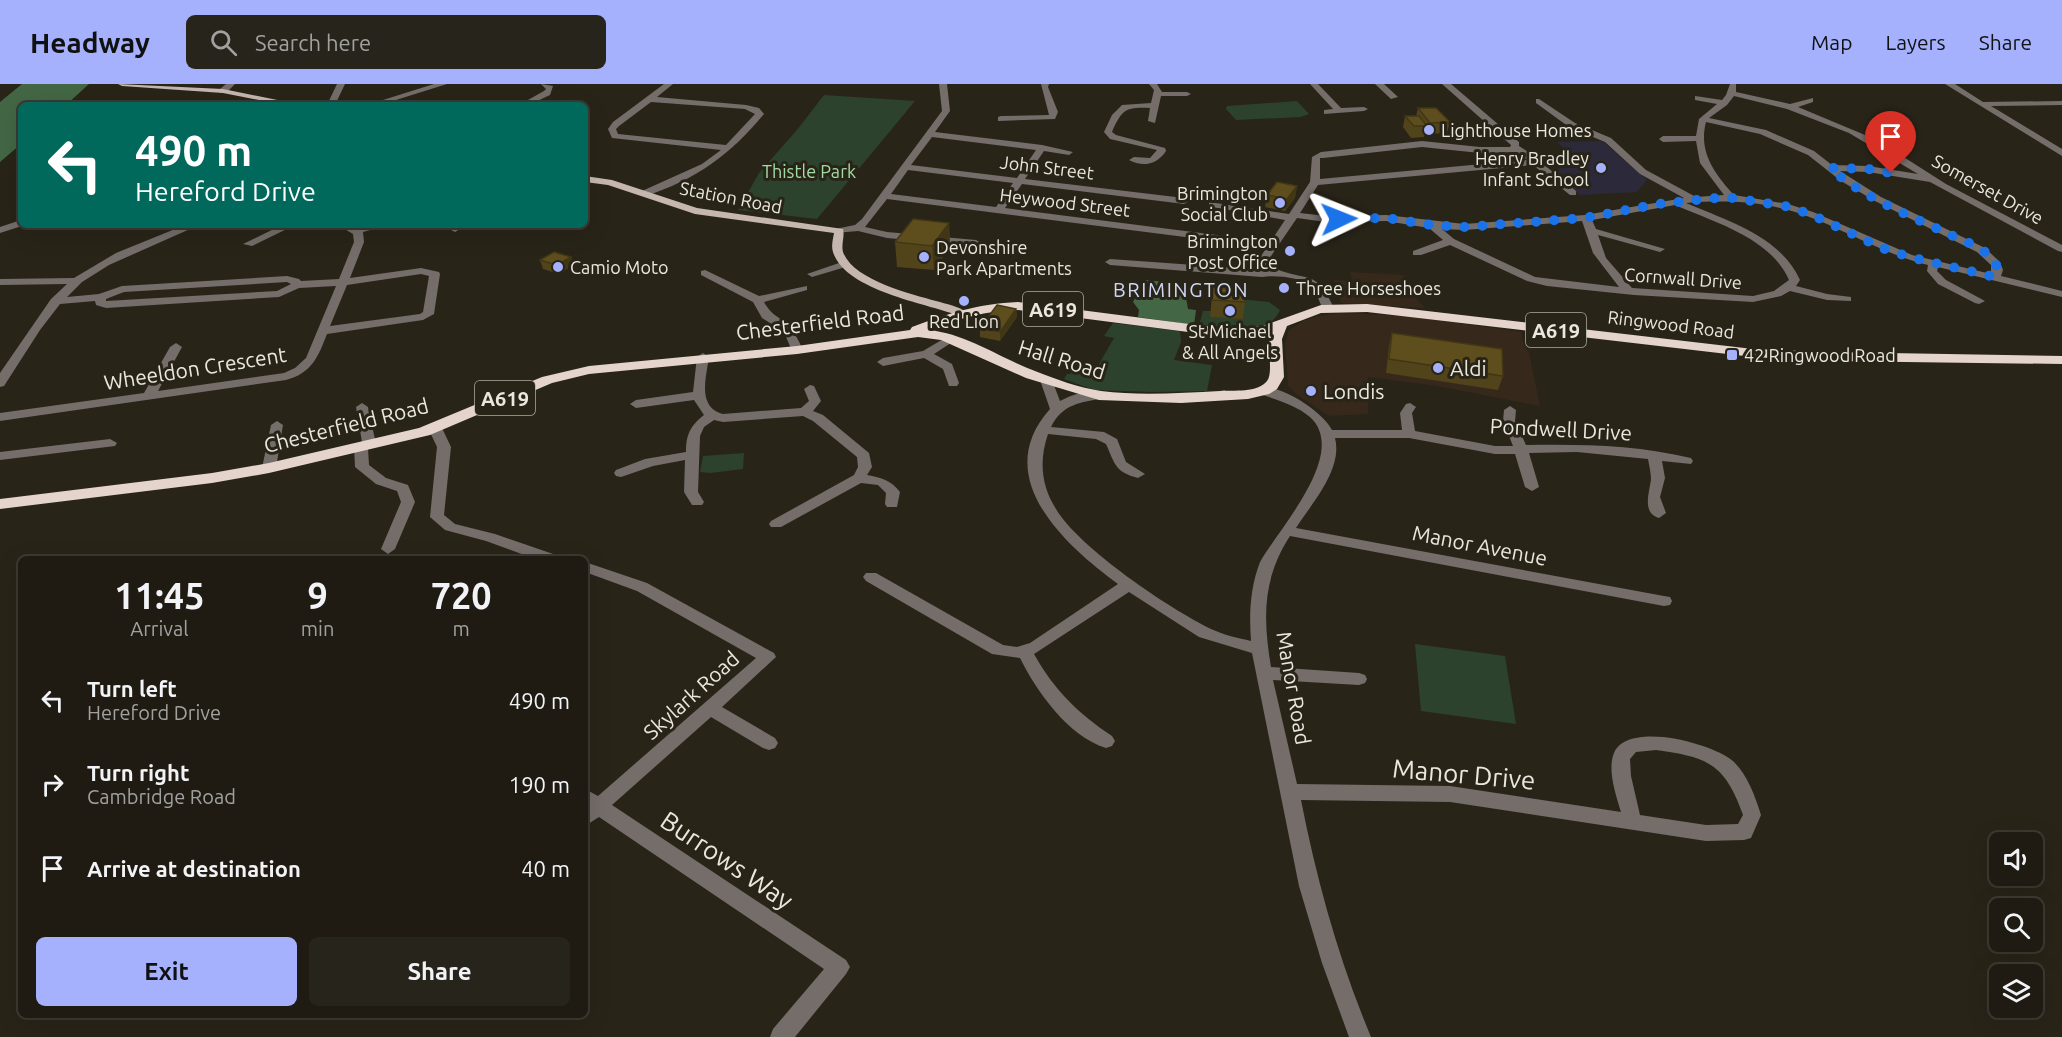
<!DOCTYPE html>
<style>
:root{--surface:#1f1b12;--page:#27241b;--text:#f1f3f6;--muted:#a1a19f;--line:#3c3932;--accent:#a5b1fc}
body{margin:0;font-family:Ubuntu,sans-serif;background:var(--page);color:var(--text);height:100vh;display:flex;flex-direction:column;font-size:22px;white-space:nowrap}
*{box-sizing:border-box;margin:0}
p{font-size:20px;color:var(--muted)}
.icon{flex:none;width:33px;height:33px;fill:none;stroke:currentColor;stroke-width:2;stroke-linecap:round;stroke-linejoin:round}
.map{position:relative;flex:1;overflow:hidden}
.details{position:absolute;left:18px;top:472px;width:570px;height:462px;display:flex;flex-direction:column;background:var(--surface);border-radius:9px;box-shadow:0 6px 24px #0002,0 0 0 2px var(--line)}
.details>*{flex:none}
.hud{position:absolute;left:18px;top:18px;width:570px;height:126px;border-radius:9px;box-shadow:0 6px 24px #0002,0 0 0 2px var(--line);background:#00695c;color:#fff;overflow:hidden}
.buttons{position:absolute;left:1989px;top:748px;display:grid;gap:12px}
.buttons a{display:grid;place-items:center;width:54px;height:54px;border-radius:9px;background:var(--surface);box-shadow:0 6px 24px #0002,0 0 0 2px var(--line);font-size:30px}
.pin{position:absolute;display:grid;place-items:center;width:51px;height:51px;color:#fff;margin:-62px -26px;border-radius:50% 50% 50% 0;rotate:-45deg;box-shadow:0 0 6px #0007}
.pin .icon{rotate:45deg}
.me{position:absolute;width:66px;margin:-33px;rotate:88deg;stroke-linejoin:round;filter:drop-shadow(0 0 4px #0008)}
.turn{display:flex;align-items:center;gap:21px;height:126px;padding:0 18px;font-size:27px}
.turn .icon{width:78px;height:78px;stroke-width:2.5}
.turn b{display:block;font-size:42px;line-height:51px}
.eta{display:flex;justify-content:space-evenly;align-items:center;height:102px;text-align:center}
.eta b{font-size:36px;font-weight:600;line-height:42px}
.action{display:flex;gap:12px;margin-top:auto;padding:12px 18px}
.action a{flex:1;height:69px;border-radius:9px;background:var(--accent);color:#111;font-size:24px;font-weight:600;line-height:69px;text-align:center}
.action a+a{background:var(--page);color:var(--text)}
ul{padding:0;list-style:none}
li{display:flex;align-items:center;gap:18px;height:84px;padding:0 18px}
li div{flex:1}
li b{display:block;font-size:22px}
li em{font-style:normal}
header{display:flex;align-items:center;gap:36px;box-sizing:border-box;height:84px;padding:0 30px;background:var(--accent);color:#111}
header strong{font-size:28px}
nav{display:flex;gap:33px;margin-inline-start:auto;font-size:21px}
.search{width:420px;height:54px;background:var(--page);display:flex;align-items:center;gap:15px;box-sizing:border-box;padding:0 21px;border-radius:9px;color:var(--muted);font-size:22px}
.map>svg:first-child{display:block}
.commercial{fill:#37281c}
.education{fill:#2c293a}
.green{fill:#2c422c}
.forest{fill:#436745}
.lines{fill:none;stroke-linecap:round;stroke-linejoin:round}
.minor{fill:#746d6a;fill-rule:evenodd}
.major{fill:#c5b7b0;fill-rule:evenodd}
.highway{fill:#e5d4cb;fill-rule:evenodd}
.wall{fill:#51431a}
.shaded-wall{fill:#423715}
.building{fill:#5e4e1e;stroke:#423715;stroke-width:1.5}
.route{stroke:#1a73e8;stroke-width:10;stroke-dasharray:0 18}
.poi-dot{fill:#a5b1fc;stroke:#292418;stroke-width:2}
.labels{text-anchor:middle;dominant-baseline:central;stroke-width:6;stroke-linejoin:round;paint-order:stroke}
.far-poi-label{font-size:18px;fill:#eae7df;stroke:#292418;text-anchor:start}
.far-street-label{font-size:18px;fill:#eae7df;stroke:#292418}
.far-park-label{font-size:18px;fill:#a2dca3;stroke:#292418}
.far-quarter-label{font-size:20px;letter-spacing:1.5px;fill:#d1d7f4;stroke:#292418}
.shield{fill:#292418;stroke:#b0aca3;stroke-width:1.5}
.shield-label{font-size:20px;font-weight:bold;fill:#eae7df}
.street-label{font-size:21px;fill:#eae7df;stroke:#292418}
.poi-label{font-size:21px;fill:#eae7df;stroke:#292418;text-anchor:start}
.near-street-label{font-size:26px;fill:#eae7df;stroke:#292418}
</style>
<header>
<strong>Headway</strong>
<div class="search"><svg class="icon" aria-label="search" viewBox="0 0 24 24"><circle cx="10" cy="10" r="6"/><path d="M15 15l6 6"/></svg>Search here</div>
<nav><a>Map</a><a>Layers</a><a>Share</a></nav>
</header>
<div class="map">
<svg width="2062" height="953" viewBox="0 0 2062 953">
<rect width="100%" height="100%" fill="#292418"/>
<path class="commercial" d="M1350,188L1404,191L1413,211L1425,224L1341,219L1334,196L1352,197Z
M1341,229L1407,232L1521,248L1524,261L1529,269L1540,322L1437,302L1368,293V330L1329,332L1296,310L1288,302L1285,260L1289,246L1303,237L1318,232Z"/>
<path class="education" d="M1602,57L1647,96L1637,108L1580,111L1550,85L1585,83L1557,58Z"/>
<path class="green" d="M824,11L915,17L817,135L738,126L759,89L797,46Z
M1297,17L1309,30L1301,33L1236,36L1226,25L1227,22Z
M1220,213L1269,218L1280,226C1265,257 1227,246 1199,242L1203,227H1211V220Z
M1113,239L1180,247L1181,258L1174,276L1212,281L1207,307L1153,308L1094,306L1064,295L1067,290H1070L1073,287L1092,292L1114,254L1104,252Z
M744,369L743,385L710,389L700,388L703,372Z
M1415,560L1505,572L1516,640L1421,627Z"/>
<path class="forest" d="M22,0H89L66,21H21V60L0,78V18Z
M1145,196L1177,199L1185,208L1188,225L1196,226L1194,241L1138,233L1139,226L1133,218Z"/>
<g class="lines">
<path class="minor" d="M226,0H235L226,9H220V5Z
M337,0H345L335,21H327Z
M434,0H447L380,21H367Z
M541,0L553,2L550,11L529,21H519L544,7L546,5Z
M664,0H673L657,13L746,21L759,24L764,30C731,70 696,96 645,112L642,111V107L702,80L721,66L612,54L608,45L613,38ZM651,18L745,25L755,30L726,61L618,50L616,45L619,42Z
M939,0H947L950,27L935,48L1042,61L1073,68L1069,71L1044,67L1025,95L1184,114L1189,117L1184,120L1022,100L1005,124L1240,154L1245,157L1240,160L887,115L865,143L887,148L976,156L981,159L976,162L887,154L858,147L835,149V145L855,141L862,135L942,27ZM932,53L1036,66L1017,94L911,81ZM908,86L1013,99L996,123L891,110Z
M1041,0H1049L1048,3L1058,28L1055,35L998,37V33L1001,32L1049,31Z
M1149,0H1157L1162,8H1187L1191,10L1187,12H1161L1155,39L1148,37L1150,24C1126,23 1122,25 1112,48L1116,51L1165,64L1166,67C1158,80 1143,84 1129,76L1134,73L1150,74L1157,66L1110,55L1104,48L1112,31L1122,21L1151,19L1154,6Z
M1310,0H1318L1341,24L1364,23L1368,25L1364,27L1324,30V26L1333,25Z
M1375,0H1384L1398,13L1391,15Z
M1442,0H1451L1519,58V62L1541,76L1542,79L1576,107V111H1570L1533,81L1318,101L1300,129L1326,132L1386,131L1464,140L1585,131L1684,114L1640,90L1605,58L1569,43L1536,19V15H1539L1575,39L1611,54L1646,86L1696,113L1724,111L1700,79L1696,57L1663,58L1659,55L1663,52H1696L1699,35L1717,20L1695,16V12L1722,16L1726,11L1730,0H1736V8L1790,20L1813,14V18L1798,23L1877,56L1946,100L2062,161V168L2058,167L1930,98L1868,88L1840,87L1881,113L1985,164L2000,178L2003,186L2001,192L2062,207V213L1938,183L1937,187L1946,196L1985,217L1979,220L1975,219L1938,200L1927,187L1928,181C1883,170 1846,146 1804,131C1765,117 1727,116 1686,119C1728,137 1780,152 1800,196L1796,202L1827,210L1851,213V217L1827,216L1790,207L1781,212L1753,218L1634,211L1547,202L1527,197L1450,161L1421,171H1413V167L1443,156L1429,144L1386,137L1326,138L1297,134L1269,175L1274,184C1308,199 1315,183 1334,224L1328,227C1319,224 1319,211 1313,204C1302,193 1276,191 1262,193L1110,181L1105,178L1110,175L1265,186L1259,175L1285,136L1212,123L1209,122V118L1289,130L1310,98L1312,73L1321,68L1422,57L1480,63H1510L1511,61ZM1734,12L1787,25L1849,49L1918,90L1868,82L1832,81L1814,67L1766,46L1709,34L1727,21ZM1706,38L1760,50L1808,71L1841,97L1875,117L1977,168L1991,181V190L1912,171L1813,128L1788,120L1734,111C1715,90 1698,68 1706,38ZM1422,63L1480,69L1517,68L1527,76L1320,95V74H1323ZM1675,121C1714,138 1771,154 1789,196L1774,207L1753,212L1632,204L1606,174L1598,151L1660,168L1665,165L1596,145L1592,136ZM1582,137L1593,169L1619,203L1535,193L1454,155L1442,145L1464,146Z
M1945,0H1955L1983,18L2062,17V21L1991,22L2062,65V72Z
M21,136V141H25L0,149V143Z
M185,141H199L109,181L82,198L67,213L99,210L122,202L287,192L299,195L301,197L339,195L354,158L353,150L338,141L355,143L388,141L363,148L364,158L350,194L421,184L439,188L440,190L434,230L423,236L327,250C318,273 312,289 286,296L0,337V329L144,309L170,263L176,259L182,263L158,307L284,289L295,284L306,274L336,202L299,204L279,213L106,224L96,221L95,217L60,220L40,246L4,302L0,303V289L11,273L51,215L67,200L0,201V195L74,194L116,169ZM421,190L429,192L423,228L420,230L330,242L347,201ZM287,198L291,200L277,207L106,217V215L124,208Z
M282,141H295L252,162L243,160Z
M441,141H454L460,145L455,148Z
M845,177L850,180L849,182L812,193L807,190Z
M705,186L759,212L807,202V206L764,218C772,232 777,231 788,241C795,249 799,257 803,266L801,269H793L786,253L778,244L762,234L753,218L701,191V187Z
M950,251L956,255L954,257L934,270L952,280L959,299L957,302H949L943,285L924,274L883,282L877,278L883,274L923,267Z
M703,269L709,273C706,294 697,323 723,330L801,324L809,317L804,305L810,301L814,302L821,317L813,327L823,331L869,369L872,383L867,391C882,394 891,396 900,408L897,423H887L885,420L886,409L878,401L861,399L781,443H771L769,440L771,437L854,391L858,383L857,373L813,337L803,332L723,338L714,336L704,343L700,352L698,408L704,418L702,421H692L684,408L685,376L653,382L621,393L616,392L614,389L616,386L645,375L686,368C686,351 690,342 704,331L694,316L636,324L630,320L636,316L693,308L697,273Z
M1046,292L1052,296L1060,317C1071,311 1095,302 1105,311L1103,314C1081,319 1063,319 1051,343L1104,348L1117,355L1126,378L1145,390L1138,394C1115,388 1115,380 1106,360L1096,355L1048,350C1039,376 1041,402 1056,425C1079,464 1170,525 1211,545C1224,551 1238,554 1251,557C1249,530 1250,504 1260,478C1280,443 1349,369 1310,333C1296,321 1277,316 1260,310L1258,307L1260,304C1281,300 1322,327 1332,346H1402L1400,329L1406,320L1410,319L1416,323L1412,329L1415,347L1495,362H1513L1503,337L1504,326L1510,322L1516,326L1515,337L1526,361C1581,360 1637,361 1691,374L1693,377L1691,380L1662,377L1665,394L1660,413L1666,429L1659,434C1641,429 1650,407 1651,395C1651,389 1649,381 1648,375L1577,368L1529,369L1539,403L1532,407L1525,403L1515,370H1495L1409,354H1335C1343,385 1312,419 1296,444L1664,512L1670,513L1672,517L1670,521L1664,522L1290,452C1262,495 1263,535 1271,583L1359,589L1365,591L1367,595L1365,599L1359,601L1273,596L1297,700L1450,702L1621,728C1616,711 1607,686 1614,669C1628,636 1715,660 1734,678C1748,692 1755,712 1761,731L1751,754L1744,756L1706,757L1450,718L1301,716C1317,798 1339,876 1371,953H1349L1322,879L1299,802L1252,569L1199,553L1129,508L1034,570C1054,606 1079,630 1112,652L1115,657L1112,662L1106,664C1068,652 1037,608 1020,574L992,570L866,497L863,493L866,489H876L1003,561L1017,563L1030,559L1118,500C1065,461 989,393 1050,325L1040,296ZM1656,666C1708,673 1725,680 1743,731L1738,740L1706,741L1640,731L1631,692L1630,675L1636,668Z
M362,319L368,323L376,360L368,364L369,381L386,394L408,401L415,418L395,465L388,470L381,465L401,418L397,407L376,400L355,383L354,362L362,358L356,323Z
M277,337L283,341L276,384L269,388L262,384L271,341Z
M435,340L442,344L451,363L444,431L455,440L495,450L559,472L561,476H538L486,457L445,446L430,433L437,363L428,344Z
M110,355L117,359L115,362L0,376V368Z
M585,478L647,499L774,569L776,573L722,623L775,654L778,659L775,664L769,666L763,664L711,633L612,721L846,876L850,883L846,890L795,953H770L773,945L824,885L599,733L585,742V705L598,712L756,574L637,507L585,488Z"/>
<path class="major" d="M118,0L223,5L302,21H285L223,9L122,2Z
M585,92L612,96L697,124L843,145C845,152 841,160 843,168C853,196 911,210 936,217C946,220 959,222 967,229L965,231H957C924,219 845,206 833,168C831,162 833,155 834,149L695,130L608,101L585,98Z"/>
<path class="highway" d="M1018,218L1236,246L1262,242L1321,221L1367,220L1753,265L1830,268L2062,272V280L1830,277L1753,273L1367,228L1321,229L1287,242L1282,255L1284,293L1277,305L1269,310L1248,315L1181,319L1099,316L1026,294L941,256L918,253L797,270L589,290L552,299L430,351L269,389L212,399L0,425V415L212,389L269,379L419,344L542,293L589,282L797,262L910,246L912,243C949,229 978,220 1018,218ZM1018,226L1250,256L1255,255L1257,251L1271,248C1266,261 1274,288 1267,297C1258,309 1233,306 1220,307C1181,309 1139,312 1101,307C1080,304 1055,295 1035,287C1000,274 967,250 929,246C959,234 986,227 1018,226Z"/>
</g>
<path class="wall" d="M1418,24L1450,38L1447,49L1428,50L1426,47L1424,53L1411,54L1403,43L1405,32H1416Z
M1297,102L1295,114L1285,127L1265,123L1267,111Z
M949,139L950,163L934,186L897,183L895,158Z
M571,173L573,181L559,190L543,185L540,176Z
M1213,203L1245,218L1243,235L1210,233Z
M1016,225L1017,233L1000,257L980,253V244Z
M1392,249L1503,292L1498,306L1386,289L1389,262Z"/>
<path class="shaded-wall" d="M1297,102L1295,114L1285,127L1287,115Z
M949,139L950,163L934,186L932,162Z
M571,173L573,181L559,190L557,181Z
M1016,225L1017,233L1000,257V248Z"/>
<path class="building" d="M1418,24H1436L1450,38L1430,39Z
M1405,32H1419L1427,42H1414Z
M1277,98L1297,102L1287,115L1267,111Z
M913,135L949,139L932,162L895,158Z
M554,168L571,173L557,181L540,176Z
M1213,203L1245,205V218L1212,216Z
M997,221L1016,225L1000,248L980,244Z
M1392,249L1502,265L1503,292L1389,275Z"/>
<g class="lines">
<path class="route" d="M1339,135L1386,134L1431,141L1464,143L1585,134L1658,120L1726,113L1785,122L1810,130L1882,164L1909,173L1995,193C1998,184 1997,178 1990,172C1976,160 1956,154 1940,146C1905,130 1858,110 1830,84L1868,85L1891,89"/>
</g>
<g class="poi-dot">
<circle cx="1429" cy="46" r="6"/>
<circle cx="1601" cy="84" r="6"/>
<circle cx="1280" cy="119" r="6"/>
<circle cx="1290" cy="167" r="6"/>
<circle cx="924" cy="173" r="6"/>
<circle cx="558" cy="183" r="6"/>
<circle cx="1284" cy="204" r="6"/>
<circle cx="964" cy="217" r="6"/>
<circle cx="1230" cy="227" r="6"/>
<rect x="1726" y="265" width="12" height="12" rx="3"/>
<circle cx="1438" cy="284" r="6"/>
<circle cx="1311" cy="307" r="6"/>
</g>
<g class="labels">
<g class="far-poi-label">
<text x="1441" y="46">Lighthouse Homes</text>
<text x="1589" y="74" text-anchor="end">Henry Bradley<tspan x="1589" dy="21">Infant School</tspan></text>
<text x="1268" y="109" text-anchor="end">Brimington<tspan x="1268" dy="21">Social Club</tspan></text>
<text x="1278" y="157" text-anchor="end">Brimington<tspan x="1278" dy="21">Post Office</tspan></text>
<text x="936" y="163">Devonshire<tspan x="936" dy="21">Park Apartments</tspan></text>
<text x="570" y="183">Camio Moto</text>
<text x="1296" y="204">Three Horseshoes</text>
<text x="964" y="237" text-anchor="middle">Red Lion</text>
<text x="1230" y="247" text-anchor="middle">St Michael<tspan x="1230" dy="21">&amp; All Angels</tspan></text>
<text x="1744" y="271">42 Ringwood Road</text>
</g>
<g class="far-street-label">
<text transform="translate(1047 83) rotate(7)">John Street</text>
<text transform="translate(1988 105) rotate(29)">Somerset Drive</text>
<text transform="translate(731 113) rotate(11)">Station Road</text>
<text transform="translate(1065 118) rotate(7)">Heywood Street</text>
<text transform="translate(1683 194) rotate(4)">Cornwall Drive</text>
<text transform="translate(1671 240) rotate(7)">Ringwood Road</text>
</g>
<g class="far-park-label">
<text x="809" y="87">Thistle Park</text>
</g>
<g class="far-quarter-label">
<text x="1181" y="205">BRIMINGTON</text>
</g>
<g class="shield">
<rect x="1023" y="208" width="60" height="34" rx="4.5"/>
<rect x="1526" y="229" width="60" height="34" rx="4.5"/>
<rect x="475" y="297" width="60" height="34" rx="4.5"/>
</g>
<g class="shield-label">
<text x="1053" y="225">A619</text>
<text x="1556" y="246">A619</text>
<text x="505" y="314">A619</text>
</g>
<g class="street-label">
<text transform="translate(820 238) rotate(-7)">Chesterfield Road</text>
<text transform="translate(1062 275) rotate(17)">Hall Road</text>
<text transform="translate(195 284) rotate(-9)">Wheeldon Crescent</text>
<text transform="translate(346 341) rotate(-14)">Chesterfield Road</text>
<text transform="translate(1561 345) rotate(3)">Pondwell Drive</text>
<text transform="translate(1480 461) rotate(11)">Manor Avenue</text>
<text transform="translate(1294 604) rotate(80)">Manor Road</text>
<text transform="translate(691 611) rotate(-42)">Skylark Road</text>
</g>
<g class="poi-label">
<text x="1450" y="284">Aldi</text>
<text x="1323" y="307">Londis</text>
</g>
<g class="near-street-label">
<text transform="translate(1464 690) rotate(5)">Manor Drive</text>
<text transform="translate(727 776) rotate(34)">Burrows Way</text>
</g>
</g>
</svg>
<div class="buttons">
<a><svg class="icon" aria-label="sound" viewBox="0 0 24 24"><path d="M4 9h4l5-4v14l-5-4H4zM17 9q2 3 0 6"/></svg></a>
<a><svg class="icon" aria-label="search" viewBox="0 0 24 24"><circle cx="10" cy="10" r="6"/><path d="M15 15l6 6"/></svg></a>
<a><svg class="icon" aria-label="layers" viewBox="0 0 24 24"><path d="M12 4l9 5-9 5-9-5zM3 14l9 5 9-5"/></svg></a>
</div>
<div class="pin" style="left:1891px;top:89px;background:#d93025"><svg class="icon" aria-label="arrive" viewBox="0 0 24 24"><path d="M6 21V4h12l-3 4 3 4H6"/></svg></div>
<svg class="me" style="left:1339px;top:135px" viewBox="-20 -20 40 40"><path d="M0-17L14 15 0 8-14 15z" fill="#1a73e8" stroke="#fff" stroke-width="4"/></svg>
<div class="hud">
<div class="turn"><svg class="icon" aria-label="left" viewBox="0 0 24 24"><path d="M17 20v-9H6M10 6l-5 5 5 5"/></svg><div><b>490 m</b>Hereford Drive</div></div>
</div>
<section class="details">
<div class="eta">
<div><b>11:45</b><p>Arrival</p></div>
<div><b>9</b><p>min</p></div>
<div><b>720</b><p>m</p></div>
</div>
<ul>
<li><svg class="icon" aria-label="left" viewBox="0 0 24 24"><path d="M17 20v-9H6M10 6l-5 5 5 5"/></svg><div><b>Turn left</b><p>Hereford Drive</p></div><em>490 m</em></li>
<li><svg class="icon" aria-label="right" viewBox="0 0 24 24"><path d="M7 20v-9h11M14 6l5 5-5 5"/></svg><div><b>Turn right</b><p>Cambridge Road</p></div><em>190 m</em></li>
<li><svg class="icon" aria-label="arrive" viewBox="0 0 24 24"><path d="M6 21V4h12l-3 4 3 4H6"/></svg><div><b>Arrive at destination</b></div><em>40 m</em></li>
</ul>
<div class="action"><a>Exit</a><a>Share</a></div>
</section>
</div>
